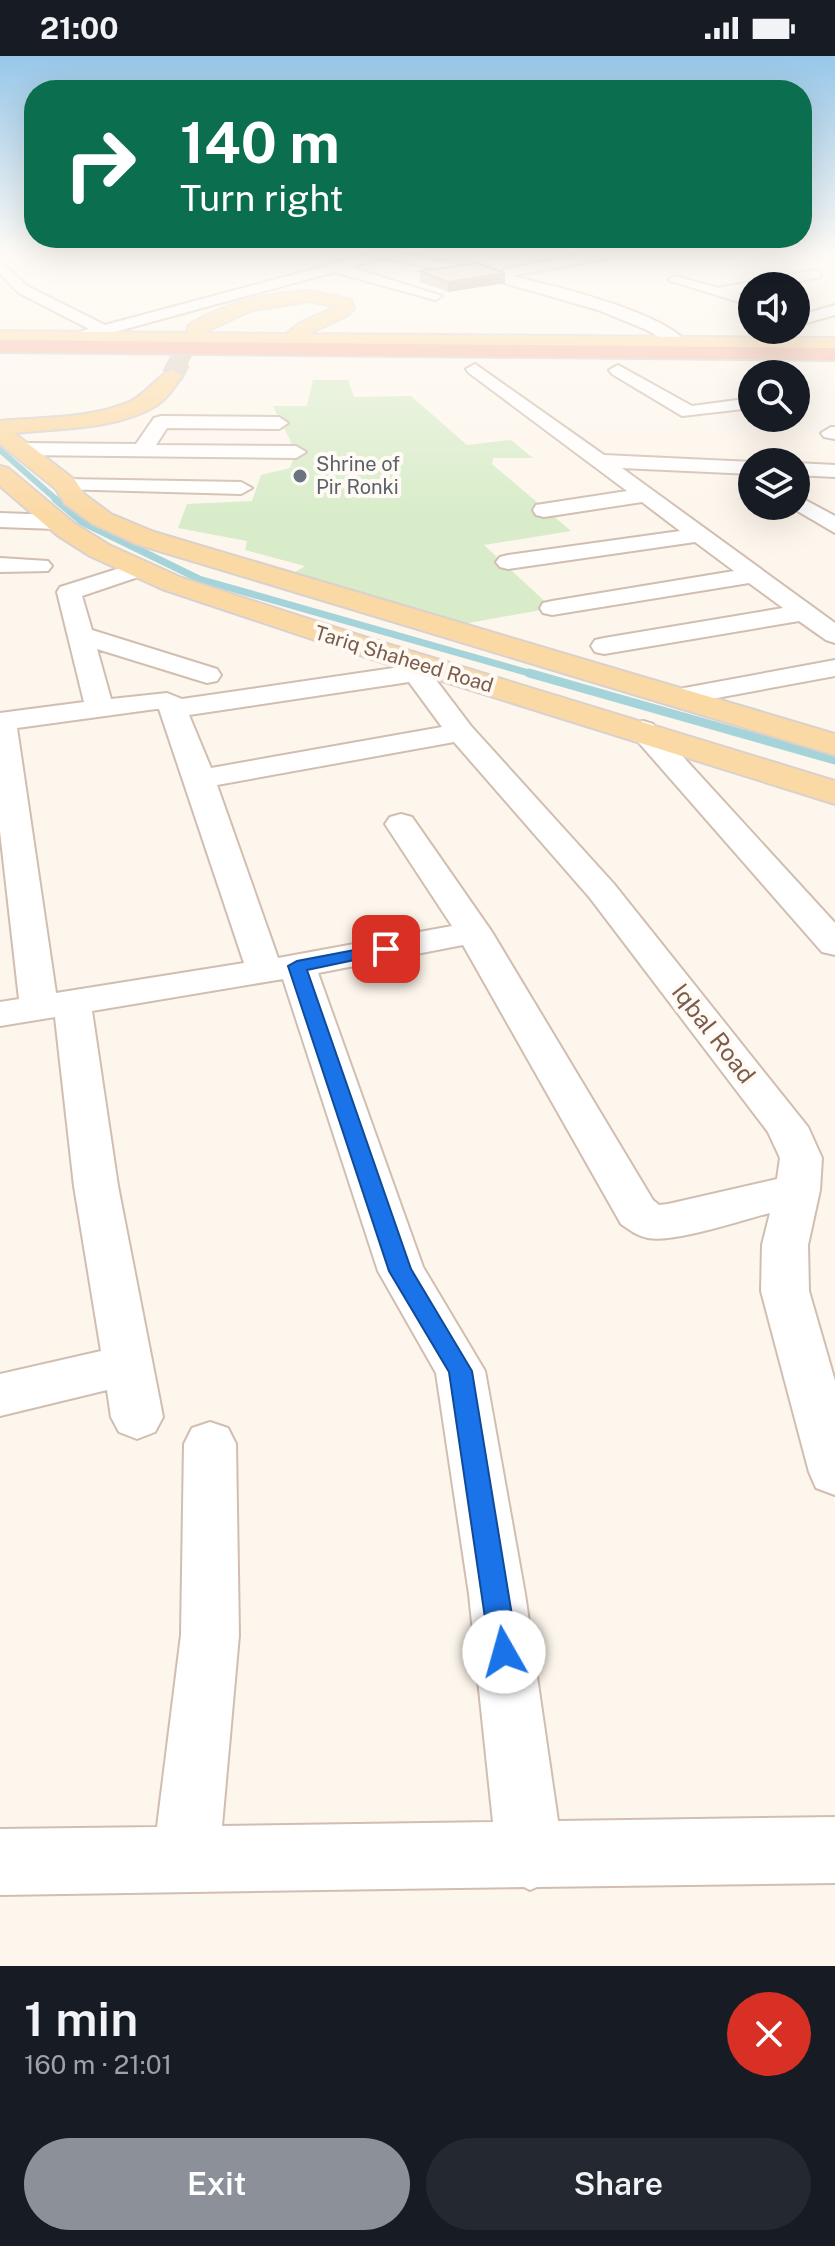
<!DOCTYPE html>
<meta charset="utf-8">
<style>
:root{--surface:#171b24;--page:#242831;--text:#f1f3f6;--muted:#9ea1a6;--accent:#8c9099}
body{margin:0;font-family:"Public Sans",sans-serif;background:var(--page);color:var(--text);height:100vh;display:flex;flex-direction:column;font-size:30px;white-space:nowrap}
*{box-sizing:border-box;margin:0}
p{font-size:26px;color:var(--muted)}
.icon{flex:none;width:44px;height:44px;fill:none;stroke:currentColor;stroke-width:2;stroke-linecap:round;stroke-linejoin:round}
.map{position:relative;height:1910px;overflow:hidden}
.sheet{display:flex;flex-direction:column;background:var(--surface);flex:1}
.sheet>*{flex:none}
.hud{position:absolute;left:24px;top:24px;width:788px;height:168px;border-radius:32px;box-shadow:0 8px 32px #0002;background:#0b6e4f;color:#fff;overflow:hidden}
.tools{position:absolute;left:738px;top:216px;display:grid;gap:16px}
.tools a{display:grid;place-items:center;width:72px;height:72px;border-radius:50%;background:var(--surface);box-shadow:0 8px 32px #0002;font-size:40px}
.pin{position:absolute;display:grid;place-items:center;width:68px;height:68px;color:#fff;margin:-34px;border-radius:16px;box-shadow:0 4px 12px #0006}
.me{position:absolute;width:88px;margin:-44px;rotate:353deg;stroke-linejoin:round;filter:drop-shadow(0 0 6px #0008)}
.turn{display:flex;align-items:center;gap:28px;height:168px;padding:0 24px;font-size:36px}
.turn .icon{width:104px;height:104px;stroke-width:2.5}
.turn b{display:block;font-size:56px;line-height:68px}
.round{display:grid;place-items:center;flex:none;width:84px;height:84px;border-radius:42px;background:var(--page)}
.overview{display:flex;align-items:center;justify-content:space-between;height:136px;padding:0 24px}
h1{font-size:48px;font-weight:600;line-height:60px}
.primary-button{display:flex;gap:16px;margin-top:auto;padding:16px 24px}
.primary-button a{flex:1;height:92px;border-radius:48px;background:var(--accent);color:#fff;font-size:32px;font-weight:600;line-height:92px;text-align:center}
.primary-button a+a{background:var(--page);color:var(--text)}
.status{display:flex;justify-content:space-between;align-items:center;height:56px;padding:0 40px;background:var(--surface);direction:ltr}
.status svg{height:22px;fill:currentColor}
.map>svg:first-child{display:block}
.green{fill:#d8ecc9}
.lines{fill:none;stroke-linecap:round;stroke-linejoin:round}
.stream-far2{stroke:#a5d3da;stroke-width:6}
.stream-far1{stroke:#a5d3da;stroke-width:7}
.stream{stroke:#a5d3da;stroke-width:9}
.major-tunnel-far1{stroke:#dcd0c4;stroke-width:17;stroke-dasharray:17 9;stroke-linecap:butt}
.major-tunnel{stroke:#dcd0c4;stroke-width:22;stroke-dasharray:22 11;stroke-linecap:butt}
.minor-casing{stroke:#d1beb0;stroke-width:4}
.major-casing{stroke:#dad1cd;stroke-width:4}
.highway-casing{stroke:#dad1cd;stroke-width:4}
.minor{fill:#fff;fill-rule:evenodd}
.major{fill:#fbd9a5;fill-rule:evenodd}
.highway{fill:#f7b7a3;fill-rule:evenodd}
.wall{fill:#d1b7a8}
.shaded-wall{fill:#aa9588}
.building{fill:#f3d5c3;stroke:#aa9588;stroke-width:2}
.route{fill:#1a73e8;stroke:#114b97;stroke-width:2}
.worship-dot{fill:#6b7280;stroke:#fffaf3;stroke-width:3}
.labels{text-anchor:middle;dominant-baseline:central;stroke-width:8;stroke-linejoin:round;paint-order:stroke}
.far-worship-label{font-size:20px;fill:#5b616d;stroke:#fffaf3;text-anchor:start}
.far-street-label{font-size:20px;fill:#7a5c4d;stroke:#fffaf3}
.street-label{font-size:24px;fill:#7a5c4d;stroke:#fffaf3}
</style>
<div class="status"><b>21:00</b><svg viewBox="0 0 49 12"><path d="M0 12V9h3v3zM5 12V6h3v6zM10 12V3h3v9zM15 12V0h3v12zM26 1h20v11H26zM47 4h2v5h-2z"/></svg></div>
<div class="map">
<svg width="835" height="1910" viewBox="0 0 835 1910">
<rect width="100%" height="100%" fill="#fdf6ec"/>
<path class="green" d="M313,324H348L354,341L411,340L467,389L511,384L533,402H493L492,408L571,475L484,489L552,552L447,571L284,523L305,510L245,494L247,485L178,472L187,448L252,445L261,419L290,412L296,396L273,350H307Z"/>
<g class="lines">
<path class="stream-far2" d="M0,394L58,445"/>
<path class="stream-far1" d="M55,443L82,466L199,523L536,619"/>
<path class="stream" d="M529,617L835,704"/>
<path class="major-tunnel-far1" d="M179,307L195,274"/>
<path class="major-tunnel" d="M172,320L180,305"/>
<defs>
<path id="minor" d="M373,197H399L503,217L504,213L509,212L589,197H609V202L604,203L512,220C555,230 660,255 688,287L680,292L674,290L647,274L598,254L494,224L383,202L350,211L442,240L435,244L334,216L78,286L70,281L72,278L89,273L19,237L0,218V206L29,231L105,269Z
M815,214L820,215V221L774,230H752V234L737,237L749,243L742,247L668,224L675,220L718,232Z
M835,249V259L803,268L796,266V255L804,258Z
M475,308L604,399L752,406V418L622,412L835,567V587L826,584L799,565L604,598L595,596L591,590L595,584L604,582L783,552L749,527L552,559L543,557L540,552L543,547L552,545L734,515L695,486L508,513L500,511L496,506L500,501L508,499L680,475L642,446L544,461L536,459L533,454L536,449L627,435L469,317L466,313Z
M618,309L692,350L752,342V352L682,360L612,318L609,314Z
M772,310L778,311L782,318H764L766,311Z
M161,360L279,361L288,367L279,373L167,372L156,389L296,390L306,396L296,402L20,399L10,393L20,387L136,388L154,362Z
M831,371H835V383L824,381L821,377Z
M796,407L835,409V421L796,419Z
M66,423L241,426L252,432L241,438L59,433L56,429L59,425Z
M796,439L835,460V477L789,450H796Z
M0,457L56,459L67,466L56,473L0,471Z
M0,502L48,505L52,510L48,515L0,516Z
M136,507L144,509L148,514L144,519L82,540L92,574L217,613L221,619L217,625L207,627L97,593L111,643L167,637L182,643L414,609L426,604L436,606L439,612L433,620L471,670L614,828L808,1071L822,1102L820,1134L808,1189L809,1235L835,1325V1439L816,1432L809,1416L761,1235L762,1189L770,1157C741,1164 675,1187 648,1182C637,1180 630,1174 621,1168L463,889L318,917L423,1211L485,1315L525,1538L558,1765L835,1761V1827L537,1831L530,1834L524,1831L0,1839V1773L157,1771L181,1579L184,1388L192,1372L210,1366L228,1372L236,1388L239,1579L222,1770L493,1766L469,1538L436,1317L378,1215L283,923L92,955L118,1130L163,1361L155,1376L137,1383L119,1376L111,1361L107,1334L0,1360V1318L101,1295L74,1130L55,961L0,970V946L19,943L0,775V657L84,646L57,536L60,531ZM409,626L442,671L211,712L189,659ZM156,653H159L244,907L56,937L17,672ZM454,686L590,842L768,1076L780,1102L777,1123L668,1148L659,1149L653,1144L492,876L412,761L401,758L390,761L385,768L452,870L278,902L217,729Z
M835,604V620L679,649L669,647L665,641L669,635L679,633Z
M643,665L653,668L835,867V899L822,896L633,680L629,674L633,668Z"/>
<path id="major" d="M311,235L351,244L354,253L345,261L307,278L835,282V294L0,287V275L188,277V270C225,246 268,237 311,235ZM311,245L336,251L300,267L286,278L203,277L252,254Z
M172,314L182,320C175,330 168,342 157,349C117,374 60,372 14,377L75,424L84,438L111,458L154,476L835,678V699L136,488L93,468L65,448L56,433L0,388V365C42,361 89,363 129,346C146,339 160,317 172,314Z
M0,410L8,412L75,468L109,489L182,522L361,580L835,725V748L369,602L162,533L90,500L57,479L0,430Z"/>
<path id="highway" d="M0,284L835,292V304L0,296Z"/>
</defs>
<use href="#minor" class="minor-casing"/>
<use href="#major" class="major-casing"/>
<use href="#highway" class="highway-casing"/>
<use href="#minor" class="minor"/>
<use href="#major" class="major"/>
<use href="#highway" class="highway"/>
</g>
<path class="wall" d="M420,215L505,217V227L448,236L420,226Z"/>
<path class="shaded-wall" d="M505,217V227L448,236V226Z"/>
<path class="building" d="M477,207L505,217L448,226L420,215Z"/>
<linearGradient id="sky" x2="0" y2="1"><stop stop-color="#97c7e8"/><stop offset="0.42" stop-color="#fefbf6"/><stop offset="1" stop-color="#fefbf6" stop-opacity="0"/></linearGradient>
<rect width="835" height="464" fill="url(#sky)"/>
<path class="route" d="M386,888L392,889L394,893L392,896L307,914L411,1213L472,1315L518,1596L514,1606L504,1610L494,1606L490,1596L449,1316L389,1215L288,910L297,905Z"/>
<circle class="worship-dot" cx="300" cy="420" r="8"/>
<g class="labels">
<g class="far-worship-label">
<text x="316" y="408">Shrine of<tspan x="316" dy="23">Pir Ronki</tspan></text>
</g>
<g class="far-street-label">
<text transform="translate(404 603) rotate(17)">Tariq Shaheed Road</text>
</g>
<g class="street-label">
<text transform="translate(714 977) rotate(52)">Iqbal Road</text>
</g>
</g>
</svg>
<div class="tools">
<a><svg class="icon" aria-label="sound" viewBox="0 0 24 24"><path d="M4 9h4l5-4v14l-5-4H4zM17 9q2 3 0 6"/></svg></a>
<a><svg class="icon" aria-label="search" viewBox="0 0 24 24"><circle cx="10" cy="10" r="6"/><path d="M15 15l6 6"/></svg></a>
<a><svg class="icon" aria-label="layers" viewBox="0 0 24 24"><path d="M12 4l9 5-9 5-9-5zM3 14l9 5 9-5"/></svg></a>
</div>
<div class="pin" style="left:386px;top:893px;background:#d93025"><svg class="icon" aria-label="arrive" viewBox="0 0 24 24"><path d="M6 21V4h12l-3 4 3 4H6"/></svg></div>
<svg class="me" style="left:504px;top:1596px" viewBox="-20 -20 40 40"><circle r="19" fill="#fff"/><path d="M0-13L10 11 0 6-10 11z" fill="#1a73e8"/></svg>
<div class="hud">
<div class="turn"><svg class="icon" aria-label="right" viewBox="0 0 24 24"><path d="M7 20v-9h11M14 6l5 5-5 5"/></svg><div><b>140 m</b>Turn right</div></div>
</div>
</div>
<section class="sheet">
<div class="overview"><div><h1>1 min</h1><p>160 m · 21:01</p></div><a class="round" style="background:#d93025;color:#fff"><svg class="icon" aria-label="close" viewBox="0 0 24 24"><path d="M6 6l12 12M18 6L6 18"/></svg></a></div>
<div class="primary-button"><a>Exit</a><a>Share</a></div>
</section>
